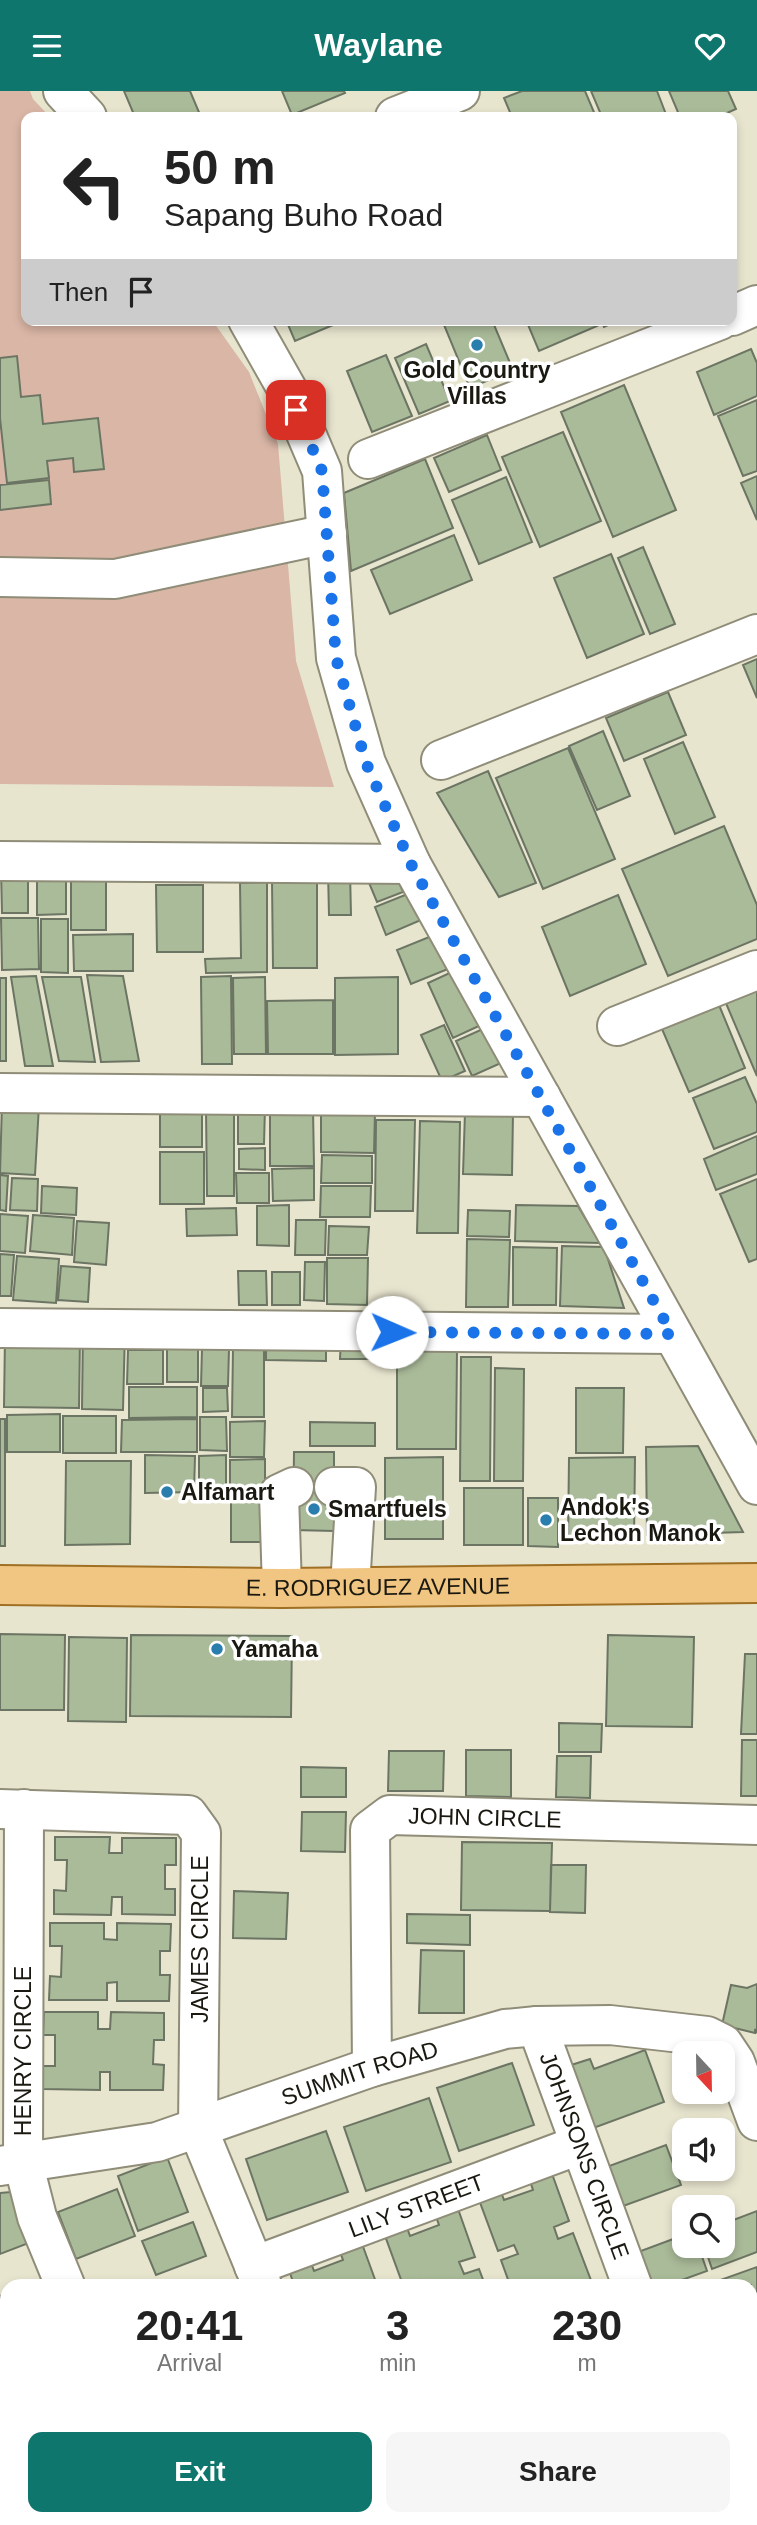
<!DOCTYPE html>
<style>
:root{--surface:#fff;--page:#f6f6f6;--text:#222;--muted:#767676;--accent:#0f766e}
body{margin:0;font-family:Helvetica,sans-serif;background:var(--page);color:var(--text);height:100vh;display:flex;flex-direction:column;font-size:26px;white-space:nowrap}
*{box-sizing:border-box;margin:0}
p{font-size:23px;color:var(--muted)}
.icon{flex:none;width:38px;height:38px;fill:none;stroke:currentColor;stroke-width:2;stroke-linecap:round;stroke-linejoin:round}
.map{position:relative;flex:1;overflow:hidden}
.panel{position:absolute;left:0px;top:2188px;width:758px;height:247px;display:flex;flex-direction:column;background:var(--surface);border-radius:21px 21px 0 0;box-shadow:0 4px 10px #0003}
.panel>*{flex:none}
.hud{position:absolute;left:21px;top:21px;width:716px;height:214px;border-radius:14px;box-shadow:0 4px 10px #0003;background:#fff;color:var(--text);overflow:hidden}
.needle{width:46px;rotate:158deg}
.controls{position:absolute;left:672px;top:1950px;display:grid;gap:14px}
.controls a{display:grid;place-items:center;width:63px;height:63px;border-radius:14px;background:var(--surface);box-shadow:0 4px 10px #0003;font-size:35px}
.pin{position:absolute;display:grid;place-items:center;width:60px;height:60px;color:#fff;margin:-30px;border-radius:14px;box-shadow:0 4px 10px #0006}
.me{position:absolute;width:77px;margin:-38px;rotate:91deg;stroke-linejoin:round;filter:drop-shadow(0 0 5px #0008)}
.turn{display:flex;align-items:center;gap:24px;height:147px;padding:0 28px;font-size:32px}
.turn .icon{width:91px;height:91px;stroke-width:2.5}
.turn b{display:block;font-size:49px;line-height:60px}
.then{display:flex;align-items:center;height:66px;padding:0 28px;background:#0003;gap:14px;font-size:26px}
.eta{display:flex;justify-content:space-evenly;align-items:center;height:119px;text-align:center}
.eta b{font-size:42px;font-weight:800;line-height:49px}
.action{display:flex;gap:14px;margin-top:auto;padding:14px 28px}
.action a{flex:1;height:80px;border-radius:14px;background:var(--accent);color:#fff;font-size:28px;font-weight:800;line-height:80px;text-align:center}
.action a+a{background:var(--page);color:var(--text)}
header{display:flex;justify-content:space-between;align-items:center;height:91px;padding:0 28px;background:var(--accent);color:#fff;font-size:32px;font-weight:800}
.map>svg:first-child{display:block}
.green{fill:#dab6a6}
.building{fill:#ab9;stroke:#6c7563;stroke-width:2}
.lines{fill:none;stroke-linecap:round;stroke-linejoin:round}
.minor-casing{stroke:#8f8c78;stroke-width:42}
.major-casing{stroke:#9f7024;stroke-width:42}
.minor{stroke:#fff;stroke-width:38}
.major{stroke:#f1c582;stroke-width:38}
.route{stroke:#1a73e8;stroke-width:12;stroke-dasharray:0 21.6}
.poi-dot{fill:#2a7eae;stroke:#fff;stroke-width:2.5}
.labels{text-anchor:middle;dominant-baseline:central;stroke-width:7;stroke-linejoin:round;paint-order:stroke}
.poi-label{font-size:23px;font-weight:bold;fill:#1a1911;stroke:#fff;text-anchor:start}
.street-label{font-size:23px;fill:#1a1911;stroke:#fff}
</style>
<header><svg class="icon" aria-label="menu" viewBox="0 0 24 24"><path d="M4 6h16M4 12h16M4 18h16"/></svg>Waylane<svg class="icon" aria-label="heart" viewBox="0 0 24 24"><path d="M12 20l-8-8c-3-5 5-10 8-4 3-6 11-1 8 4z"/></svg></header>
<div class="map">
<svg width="757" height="2434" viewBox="0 0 757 2434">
<rect width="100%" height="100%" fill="#e8e5cf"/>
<path class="green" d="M0,0H30L33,8L50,26H26V229H212L249,281L278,353L296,570L334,696L0,693Z"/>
<path class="building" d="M124,0H190L201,26H135Z
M282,0H344L345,2L292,24Z
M522,0H585L596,26H512L504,7Z
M591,0H657L667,26H602Z
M669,0H728L736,18L718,26H680Z
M286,229H345L295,250Z
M442,229H492L513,279L470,297Z
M526,229H594L597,235L539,260Z
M601,229H619L604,236Z
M426,253L450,310L419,323L395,267Z
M751,258L757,272V305L714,324L697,281Z
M386,264L412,325L372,341L347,280Z
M17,265L21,306L40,304L43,333L98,327L104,378L74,381L73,367L47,370L49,387L7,392L0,327V267Z
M624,294L676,419L613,446L561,321Z
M757,309V380L743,385L718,325Z
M563,341L601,430L540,456L502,366Z
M487,344L501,379L449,401L434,367Z
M425,368L453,437L351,480L344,402Z
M757,385V429L741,392Z
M506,386L532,451L479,473L452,409Z
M49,389L51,413L0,419V394Z
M454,444L472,489L390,523L371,479Z
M643,456L675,533L650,543L618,467Z
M611,463L644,543L587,567L554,487Z
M757,568V607L743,574Z
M668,601L686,644L624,670L606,627Z
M603,640L630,705L597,719L569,655Z
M683,651L715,726L675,743L644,668Z
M568,657L615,768L543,798L496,687Z
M488,680L536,792L499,806L437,702Z
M724,735L757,814V848L668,885L622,778Z
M37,775H66V823L37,824Z
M393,776L403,801L377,811L367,787Z
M28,778V822H2L1,779Z
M328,780H350L351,824H329Z
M71,789L106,790V839H71Z
M272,790H317V877H273Z
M267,791V881L206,882L205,868L241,867L240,792Z
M156,794H203V861H157Z
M410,802L421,829L386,844L375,816Z
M618,804L646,873L570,905L542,836Z
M1,827H38L39,878L2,879Z
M41,828H68V882L41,881Z
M133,843V880H74L73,844Z
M434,844L448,878L411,893L397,859Z
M456,879L481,934L453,947L428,892Z
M87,884L123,885L139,970L101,971Z
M36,885L53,975H25L11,886Z
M231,885L232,973H202L201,886Z
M42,886H81L95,971L59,970Z
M265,886L266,963H234L233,887Z
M398,886V963L335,964V887Z
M0,887H6V970H0Z
M757,896V985L725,910Z
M333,909V963H268L267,910Z
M719,914L745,977L689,1001L662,938Z
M444,934L465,980L442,990L421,944Z
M485,937L501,972L472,985L456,950Z
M745,986L757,1013V1041L714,1058L693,1007Z
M2,1012L39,1014L35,1084L0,1082Z
M202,1013V1056H160V1014Z
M238,1016H265L264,1053H238Z
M206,1018H234V1105H207Z
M313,1018L314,1075H270V1019Z
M321,1019L375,1020L374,1062L321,1061Z
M465,1021L513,1022L512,1084L463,1083Z
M376,1029H415L413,1120H375Z
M420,1030L460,1031L458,1142H417Z
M757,1045V1083L716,1099L704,1068Z
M265,1057V1079L239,1078V1058Z
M160,1061H204V1113H160Z
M322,1064L372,1065V1092H321Z
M314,1077V1109L273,1110L272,1078Z
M236,1082H269V1112H237Z
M0,1084L8,1085L6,1120L0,1119Z
M12,1087L38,1088L37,1120L10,1119Z
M757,1088V1168L749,1171L720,1103Z
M42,1095L77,1097L76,1124L41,1122Z
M321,1095H371L370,1126H320Z
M289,1114V1155L257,1154V1115Z
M516,1114L578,1115L600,1152L515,1150Z
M236,1117L237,1144L187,1145L186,1118Z
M468,1119L510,1120L509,1146L467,1145Z
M0,1123L28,1125L25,1162L0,1160Z
M33,1124L74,1127L72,1164L30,1160Z
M296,1129H326L325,1164H295Z
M77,1130L109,1132L106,1174L74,1171Z
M329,1135L369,1136L367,1164H328Z
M467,1148L510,1149L508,1216H466Z
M562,1155L604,1156L624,1217L560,1215Z
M513,1156L557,1157L556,1214H513Z
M0,1163L14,1164L11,1205H0Z
M17,1165L59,1168L56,1212L13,1209Z
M327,1167H368L367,1214L327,1213Z
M305,1171H325L324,1210L304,1209Z
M61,1175L90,1177L88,1211L58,1209Z
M238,1180H266L267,1214H239Z
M272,1181H300V1214H272Z
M83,1238H125L123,1319L82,1318Z
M5,1245L80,1246L79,1317L4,1316Z
M341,1246H393L392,1268H340Z
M266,1249H326V1270L266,1269Z
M167,1251L198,1252V1291H167Z
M233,1257H264V1326H232Z
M202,1258H229L228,1295H201Z
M128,1259H163V1293H127Z
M397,1259H457L456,1358H397Z
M461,1266H491L490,1390H460Z
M495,1277L524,1278L523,1390H494Z
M129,1296H197V1326L129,1327Z
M203,1297H227L228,1320L203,1321Z
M576,1297H624L623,1362H576Z
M60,1323V1361H7V1324Z
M63,1325H116V1362H63Z
M200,1326H226L227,1360L200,1359Z
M0,1328H5V1455H0Z
M197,1328V1361H121L122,1329Z
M265,1330L264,1366H230V1331Z
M310,1331L375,1332V1355H310Z
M698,1355L743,1441L647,1444L646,1356Z
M294,1361H334V1440L293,1439Z
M145,1364L195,1365L194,1401L145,1402Z
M226,1364V1398H199V1365Z
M443,1366V1448H385V1367Z
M635,1366L634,1450H568L569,1367Z
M265,1368V1402L230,1401V1369Z
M66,1370H131L130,1453L65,1454Z
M464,1397H523V1454H464Z
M231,1407H267V1451H231Z
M528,1407H558V1456L528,1455Z
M0,1543L65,1544L64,1619H0Z
M131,1544L292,1545L291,1626L130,1625Z
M608,1544L694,1546L692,1636L606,1635Z
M69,1546L127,1547L126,1631L68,1630Z
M745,1563H757V1643H741Z
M559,1632L602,1633L601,1661H559Z
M742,1649H757V1705H741Z
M466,1659H511V1706L466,1705Z
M389,1660H444L443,1700H388Z
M557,1665H591L590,1707L556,1706Z
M301,1676L346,1677V1706H301Z
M302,1721H346L345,1761L301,1760Z
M55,1746H110L109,1762H122V1747H176V1774H165V1798H175V1824L122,1823V1806H112L111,1824L54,1823V1799L66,1800L67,1769H55Z
M462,1751L552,1752L550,1820L461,1819Z
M551,1774H586L585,1822L550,1821Z
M234,1800L288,1802L286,1848L233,1847Z
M407,1823L470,1824V1854L407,1852Z
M50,1832H104V1848L117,1849V1832L171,1833L170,1860H160V1884H170L169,1910H117V1891L107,1892V1909H49L50,1885L61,1886L62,1855H50Z
M421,1859L464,1860V1922H419Z
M757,1893V1942L755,1938V1942L722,1934L731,1894L747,1897Z
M44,1921H98V1938H110L111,1921L164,1922V1949H154L153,1973L164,1974L163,1999H110V1981H100V1999L43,1998V1975H55V1944H43Z
M645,1959L664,2011L588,2039L565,1976L590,1968L594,1978Z
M512,1972L534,2034L459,2060L437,1997Z
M429,2007L451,2071L366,2100L344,2036Z
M326,2040L348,2101L267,2129L246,2068Z
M666,2054L681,2094L615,2118L601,2078Z
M167,2066L188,2121L138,2140L118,2085Z
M551,2080L569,2130L554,2136L558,2148L573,2142L592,2192L586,2194H564L563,2192L557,2194H510L501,2169L518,2163L514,2154L498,2160L478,2106L500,2098L504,2109L533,2099L529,2087Z
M117,2098L135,2145L76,2168L58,2121Z
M11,2101L39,2148L0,2163V2102Z
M457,2115L475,2166L459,2171L464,2183L479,2178L485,2194H422L420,2189L403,2194L384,2142L406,2134L410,2145L439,2134L435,2123Z
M757,2120V2161L712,2178L704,2154H723V2133Z
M193,2131L206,2165L156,2184L142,2150Z
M684,2144V2154H698L707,2180L668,2194H650L638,2161Z
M361,2150L377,2194H294L288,2176L310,2169L314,2180L343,2169L339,2158Z
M757,2176V2212L751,2215V2194H713L712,2192Z
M7,2202V2244L0,2225V2205Z
M751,2311L757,2328V2343L751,2345Z
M7,2358V2405L0,2408V2361Z
M757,2389V2434H733L730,2427H751V2392Z
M13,2427H84V2430L73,2434H16Z
M271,2427H316L318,2434H254Z
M416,2427H455L437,2434H418Z
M614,2427H630L633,2434H598Z
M678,2427H725L728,2434H681Z"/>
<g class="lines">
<defs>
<g id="minor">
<path d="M63,0L87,26"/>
<path d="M395,26L460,0"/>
<path d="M732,225L757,214"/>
<path d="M248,229L287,298L322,380L336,567L366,672L411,773L757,1394"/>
<path d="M368,368L720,229"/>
<path d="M0,486L115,488L327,443"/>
<path d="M441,669L757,543"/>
<path d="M0,770L411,773"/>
<path d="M617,935L757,879"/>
<path d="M0,1002L541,1006"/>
<path d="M0,1237L672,1243"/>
<path d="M334,1396H356L350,1496"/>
<path d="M282,1497L279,1403L294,1396"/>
<path d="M0,1718L188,1724L201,1742L198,2038L262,2194"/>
<path d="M24,1718L23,2071L37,2126L65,2194"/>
<path id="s1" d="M537,1935L632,2194"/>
<path id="s2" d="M372,1976L370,1739L390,1724L757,1734"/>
<path id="s3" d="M0,2075L157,2051L372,1976L505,1938L537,1935L610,1934L707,1945L723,1953L735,1971L757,2030"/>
<path id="s4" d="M254,2175L579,2054"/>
<path d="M160,2427L163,2434"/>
<path d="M354,2427L356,2434"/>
<path d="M564,2434L582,2427"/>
</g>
<g id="major">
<path id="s5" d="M0,1494L282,1497L757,1492"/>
</g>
</defs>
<use href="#minor" class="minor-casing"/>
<use href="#major" class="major-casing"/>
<use href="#minor" class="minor"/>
<use href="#major" class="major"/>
</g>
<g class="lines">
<path class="route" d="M296,319L322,380L336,567L366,672L411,773L672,1243L392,1241"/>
</g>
<g class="poi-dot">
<circle cx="477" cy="254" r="7"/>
<circle cx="167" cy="1401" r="7"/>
<circle cx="314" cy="1418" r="7"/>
<circle cx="546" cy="1429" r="7"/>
<circle cx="217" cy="1558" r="7"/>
</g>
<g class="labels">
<g class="poi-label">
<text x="477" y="279" text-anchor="middle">Gold Country<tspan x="477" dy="26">Villas</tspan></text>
<text x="181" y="1401">Alfamart</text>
<text x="560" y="1416">Andok's<tspan x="560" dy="26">Lechon Manok</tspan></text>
<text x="328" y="1418">Smartfuels</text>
<text x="231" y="1558">Yamaha</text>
</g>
<g class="street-label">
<text stroke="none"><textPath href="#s5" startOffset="378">E. RODRIGUEZ AVENUE</textPath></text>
<text stroke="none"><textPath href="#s2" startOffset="357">JOHN CIRCLE</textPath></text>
<text transform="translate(200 1848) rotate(-90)">JAMES CIRCLE</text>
<text transform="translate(23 1960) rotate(-90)">HENRY CIRCLE</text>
<text stroke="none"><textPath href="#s3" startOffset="373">SUMMIT ROAD</textPath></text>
<text stroke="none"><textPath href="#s1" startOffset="138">JOHNSONS CIRCLE</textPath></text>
<text stroke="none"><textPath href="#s4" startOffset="173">LILY STREET</textPath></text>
</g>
</g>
</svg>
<div class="controls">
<a><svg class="needle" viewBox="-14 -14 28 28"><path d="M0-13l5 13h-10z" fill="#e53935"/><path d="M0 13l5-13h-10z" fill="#767676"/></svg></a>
<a><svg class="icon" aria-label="sound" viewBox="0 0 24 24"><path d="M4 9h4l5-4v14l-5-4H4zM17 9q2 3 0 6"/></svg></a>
<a><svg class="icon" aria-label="search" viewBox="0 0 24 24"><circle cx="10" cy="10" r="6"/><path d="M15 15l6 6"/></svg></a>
</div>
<div class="pin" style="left:296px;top:319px;background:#d93025"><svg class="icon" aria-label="arrive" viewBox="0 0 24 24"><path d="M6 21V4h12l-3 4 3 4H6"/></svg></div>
<svg class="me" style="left:392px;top:1241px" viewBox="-20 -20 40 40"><circle r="19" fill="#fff"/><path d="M0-13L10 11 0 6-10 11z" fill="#1a73e8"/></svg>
<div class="hud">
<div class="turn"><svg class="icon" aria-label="left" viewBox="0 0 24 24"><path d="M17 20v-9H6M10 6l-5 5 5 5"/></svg><div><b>50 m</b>Sapang Buho Road</div></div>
<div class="then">Then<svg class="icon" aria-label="arrive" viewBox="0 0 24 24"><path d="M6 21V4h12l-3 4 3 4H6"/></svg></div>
</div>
<section class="panel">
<div class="eta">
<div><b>20:41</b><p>Arrival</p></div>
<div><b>3</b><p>min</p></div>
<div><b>230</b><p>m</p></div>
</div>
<div class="action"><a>Exit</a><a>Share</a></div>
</section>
</div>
